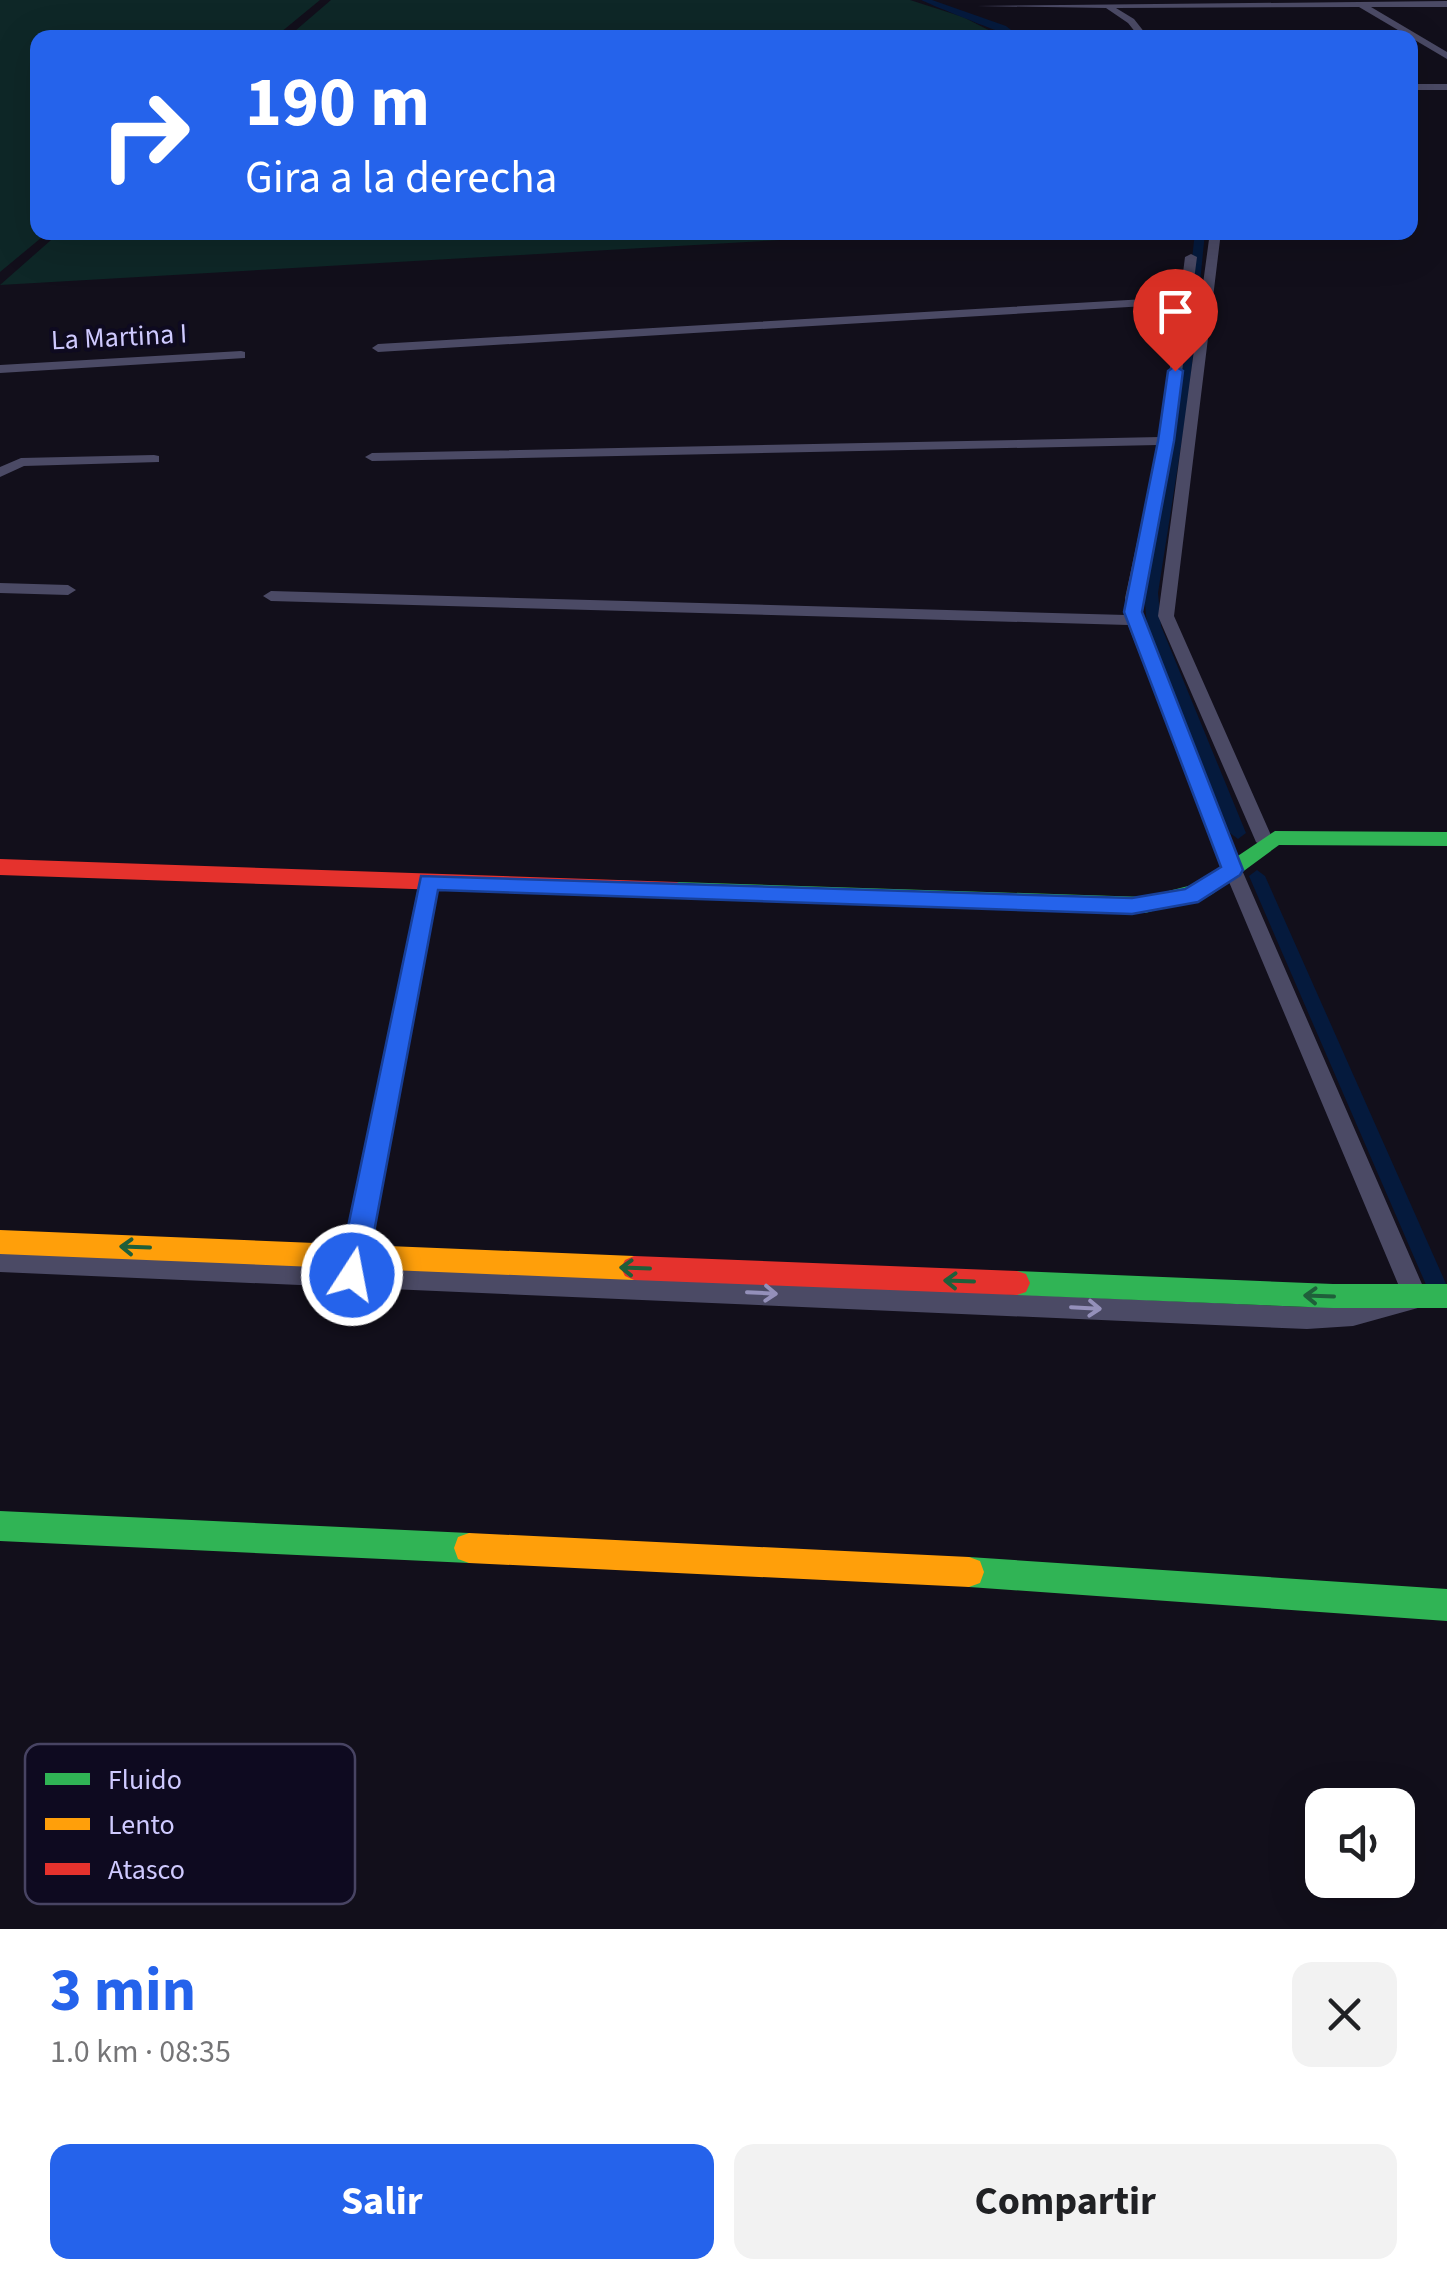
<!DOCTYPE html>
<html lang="es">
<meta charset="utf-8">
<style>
:root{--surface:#fff;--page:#f2f2f2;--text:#202124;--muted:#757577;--accent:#2563eb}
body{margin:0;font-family:"Source Sans 3",sans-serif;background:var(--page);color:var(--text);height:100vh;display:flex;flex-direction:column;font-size:38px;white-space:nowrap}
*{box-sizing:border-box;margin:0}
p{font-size:32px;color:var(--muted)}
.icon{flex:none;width:55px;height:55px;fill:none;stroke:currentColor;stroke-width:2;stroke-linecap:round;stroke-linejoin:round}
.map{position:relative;height:1929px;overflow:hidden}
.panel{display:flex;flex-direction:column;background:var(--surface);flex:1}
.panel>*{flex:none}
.guide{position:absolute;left:30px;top:30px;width:1388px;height:210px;border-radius:20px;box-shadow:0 10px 40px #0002;background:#2563eb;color:#fff;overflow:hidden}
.tools{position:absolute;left:1305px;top:1788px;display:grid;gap:20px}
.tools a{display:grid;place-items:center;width:110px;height:110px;border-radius:20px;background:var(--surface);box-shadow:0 10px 40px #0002;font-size:50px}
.pin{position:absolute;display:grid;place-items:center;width:85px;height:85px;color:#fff;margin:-102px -42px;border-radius:50% 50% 50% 0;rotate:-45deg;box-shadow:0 0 10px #0007}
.pin .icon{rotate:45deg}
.me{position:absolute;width:110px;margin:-55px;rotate:11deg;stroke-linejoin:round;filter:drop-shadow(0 0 8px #0008)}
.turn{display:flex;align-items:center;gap:35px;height:210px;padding:0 50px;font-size:45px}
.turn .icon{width:130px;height:130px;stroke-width:2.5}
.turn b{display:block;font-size:70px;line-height:85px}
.round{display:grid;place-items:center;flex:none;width:105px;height:105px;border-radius:20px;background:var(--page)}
.head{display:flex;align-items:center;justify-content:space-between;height:170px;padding:0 50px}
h1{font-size:60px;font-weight:700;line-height:75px;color:var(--accent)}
.cta{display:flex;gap:20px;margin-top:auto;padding:20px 50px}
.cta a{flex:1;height:115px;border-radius:20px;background:var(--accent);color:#fff;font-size:40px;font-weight:700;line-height:115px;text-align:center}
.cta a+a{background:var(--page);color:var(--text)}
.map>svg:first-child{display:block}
.green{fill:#0e2727}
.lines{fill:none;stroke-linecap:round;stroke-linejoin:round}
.canal{fill:#051a3d;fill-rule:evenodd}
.street{fill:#4b4a65;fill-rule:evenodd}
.fast{fill:#30b455;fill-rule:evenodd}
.slow{fill:#ff9f0a;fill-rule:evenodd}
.jam{fill:#e5322d;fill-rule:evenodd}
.oneway{stroke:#1f5f3a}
.oneway2{stroke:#9490ba}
.route{fill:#2563eb;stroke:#184099;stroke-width:2.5}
.labels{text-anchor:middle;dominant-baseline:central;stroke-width:8;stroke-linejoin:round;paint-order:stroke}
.far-street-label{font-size:28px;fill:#cfcaff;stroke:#0e0a20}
.key{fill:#0e0a20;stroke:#484463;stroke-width:2.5}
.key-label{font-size:28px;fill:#cfcaff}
</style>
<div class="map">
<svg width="1447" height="1929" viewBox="0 0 1447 1929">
<rect width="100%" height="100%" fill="#120f1b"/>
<path class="green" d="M0,0H320L275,37L38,38V232L47,233L0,272Z
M331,0H910L963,17L1002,37H288Z
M59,233V232L902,233L0,285Z"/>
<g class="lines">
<path class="canal" d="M921,0H932L1006,26L1021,38C1012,38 934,6 921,0Z
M1195,232H1205L1189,395L1158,593L1161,626L1246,833L1238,839L1230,833L1147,626L1144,593L1177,395Z
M1257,870L1265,876L1447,1286L1444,1294L1437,1296L1430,1294L1427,1287L1249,876Z"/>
<path class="street" d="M1447,1V7H1371L1447,52V59L1359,7L1116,8L1134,19L1149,38H1140L1128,23L1106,8L977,6Z
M1410,84H1447V90H1410Z
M1210,232H1221L1174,616L1274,842L1265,848L1256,842L1158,616Z
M1191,254L1197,257L1173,441L1141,598L1142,620L1242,870L1428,1298L1425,1306L1353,1326L1307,1329L0,1272V1250L342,1265L419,882L428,875L437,882L365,1266L1307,1307L1353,1304L1401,1291L1224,870L1128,625L271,601L263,596L271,591L1126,615L1125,598L1158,445L372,461L365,457L372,453L1160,437L1179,304L378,352L372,348L378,344L1180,297L1185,257Z
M241,351L245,352V358L0,373V365Z
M154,455L159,456V462L24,466L0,477V467L21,458Z
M0,583L68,585L76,590L68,595L0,593Z"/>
<path class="fast" d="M1275,831L1447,832V846L1279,845L1211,895L1145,913L677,898L666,890L677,882L1145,897L1196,884Z
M1017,1271L1333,1284H1447V1308H1333L1017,1295L1008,1292L1004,1283L1008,1274Z
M0,1511L469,1533L480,1537L484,1548L480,1559L469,1563L0,1541Z
M969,1557L1447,1589V1621L969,1587L958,1583L954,1572L958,1561Z"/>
<path class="slow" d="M0,1230L634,1256L643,1260L647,1268L643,1276L634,1280L0,1254Z
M469,1533L969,1557L980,1561L984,1572L980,1583L969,1587L469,1563L458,1559L454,1548L458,1537Z"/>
<path class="jam" d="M0,859L677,882L688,890L677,898L0,875Z
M634,1256L1017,1271L1026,1274L1030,1283L1026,1292L1017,1295L634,1280L625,1276L621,1268L625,1260Z"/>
</g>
<defs><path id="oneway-shaft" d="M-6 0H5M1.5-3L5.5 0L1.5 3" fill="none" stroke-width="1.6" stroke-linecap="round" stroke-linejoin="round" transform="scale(2.5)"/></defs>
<g class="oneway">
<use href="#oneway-shaft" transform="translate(135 1247) rotate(-178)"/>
<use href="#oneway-shaft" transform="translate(635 1268) rotate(-178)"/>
<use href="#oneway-shaft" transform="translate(959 1281) rotate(-178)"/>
<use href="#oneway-shaft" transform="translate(1319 1296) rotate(-178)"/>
</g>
<g class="oneway2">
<use href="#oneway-shaft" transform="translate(762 1293) rotate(3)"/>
<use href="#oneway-shaft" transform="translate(1086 1308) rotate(3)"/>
</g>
<path class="route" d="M1175,366L1183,371L1174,441L1142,612L1243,870L1240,875L1198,902L1132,914L438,890L366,1275L362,1283L352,1287L342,1283L338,1275L421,876L1132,898L1185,889L1221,867L1124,612L1158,441L1168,371Z"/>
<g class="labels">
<g class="far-street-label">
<text transform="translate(119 337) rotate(-3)">La Martina I</text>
</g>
</g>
<rect x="25" y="1744" width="330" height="160" rx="15" class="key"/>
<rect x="45" y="1773" width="45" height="12" fill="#30b455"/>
<rect x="45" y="1818" width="45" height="12" fill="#ff9f0a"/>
<rect x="45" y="1863" width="45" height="12" fill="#e5322d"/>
<g class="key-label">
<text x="108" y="1789">Fluido</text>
<text x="108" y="1834">Lento</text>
<text x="108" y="1879">Atasco</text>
</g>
</svg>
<div class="tools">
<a><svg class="icon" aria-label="sound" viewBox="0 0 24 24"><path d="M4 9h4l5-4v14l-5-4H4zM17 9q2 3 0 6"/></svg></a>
</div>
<div class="pin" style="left:1175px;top:371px;background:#d93025"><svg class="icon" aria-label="arrive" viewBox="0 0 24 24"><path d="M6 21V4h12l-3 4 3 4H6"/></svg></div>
<svg class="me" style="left:352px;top:1275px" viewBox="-20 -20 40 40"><circle r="17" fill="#2563eb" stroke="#fff" stroke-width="3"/><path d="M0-11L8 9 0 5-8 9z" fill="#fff"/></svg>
<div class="guide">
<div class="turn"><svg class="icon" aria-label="right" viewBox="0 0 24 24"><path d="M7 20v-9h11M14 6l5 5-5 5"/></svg><div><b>190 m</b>Gira a la derecha</div></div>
</div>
</div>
<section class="panel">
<div class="head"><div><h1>3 min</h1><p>1.0 km · 08:35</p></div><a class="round"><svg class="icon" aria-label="close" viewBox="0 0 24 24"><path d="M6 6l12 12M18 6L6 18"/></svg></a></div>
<div class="cta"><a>Salir</a><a>Compartir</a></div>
</section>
